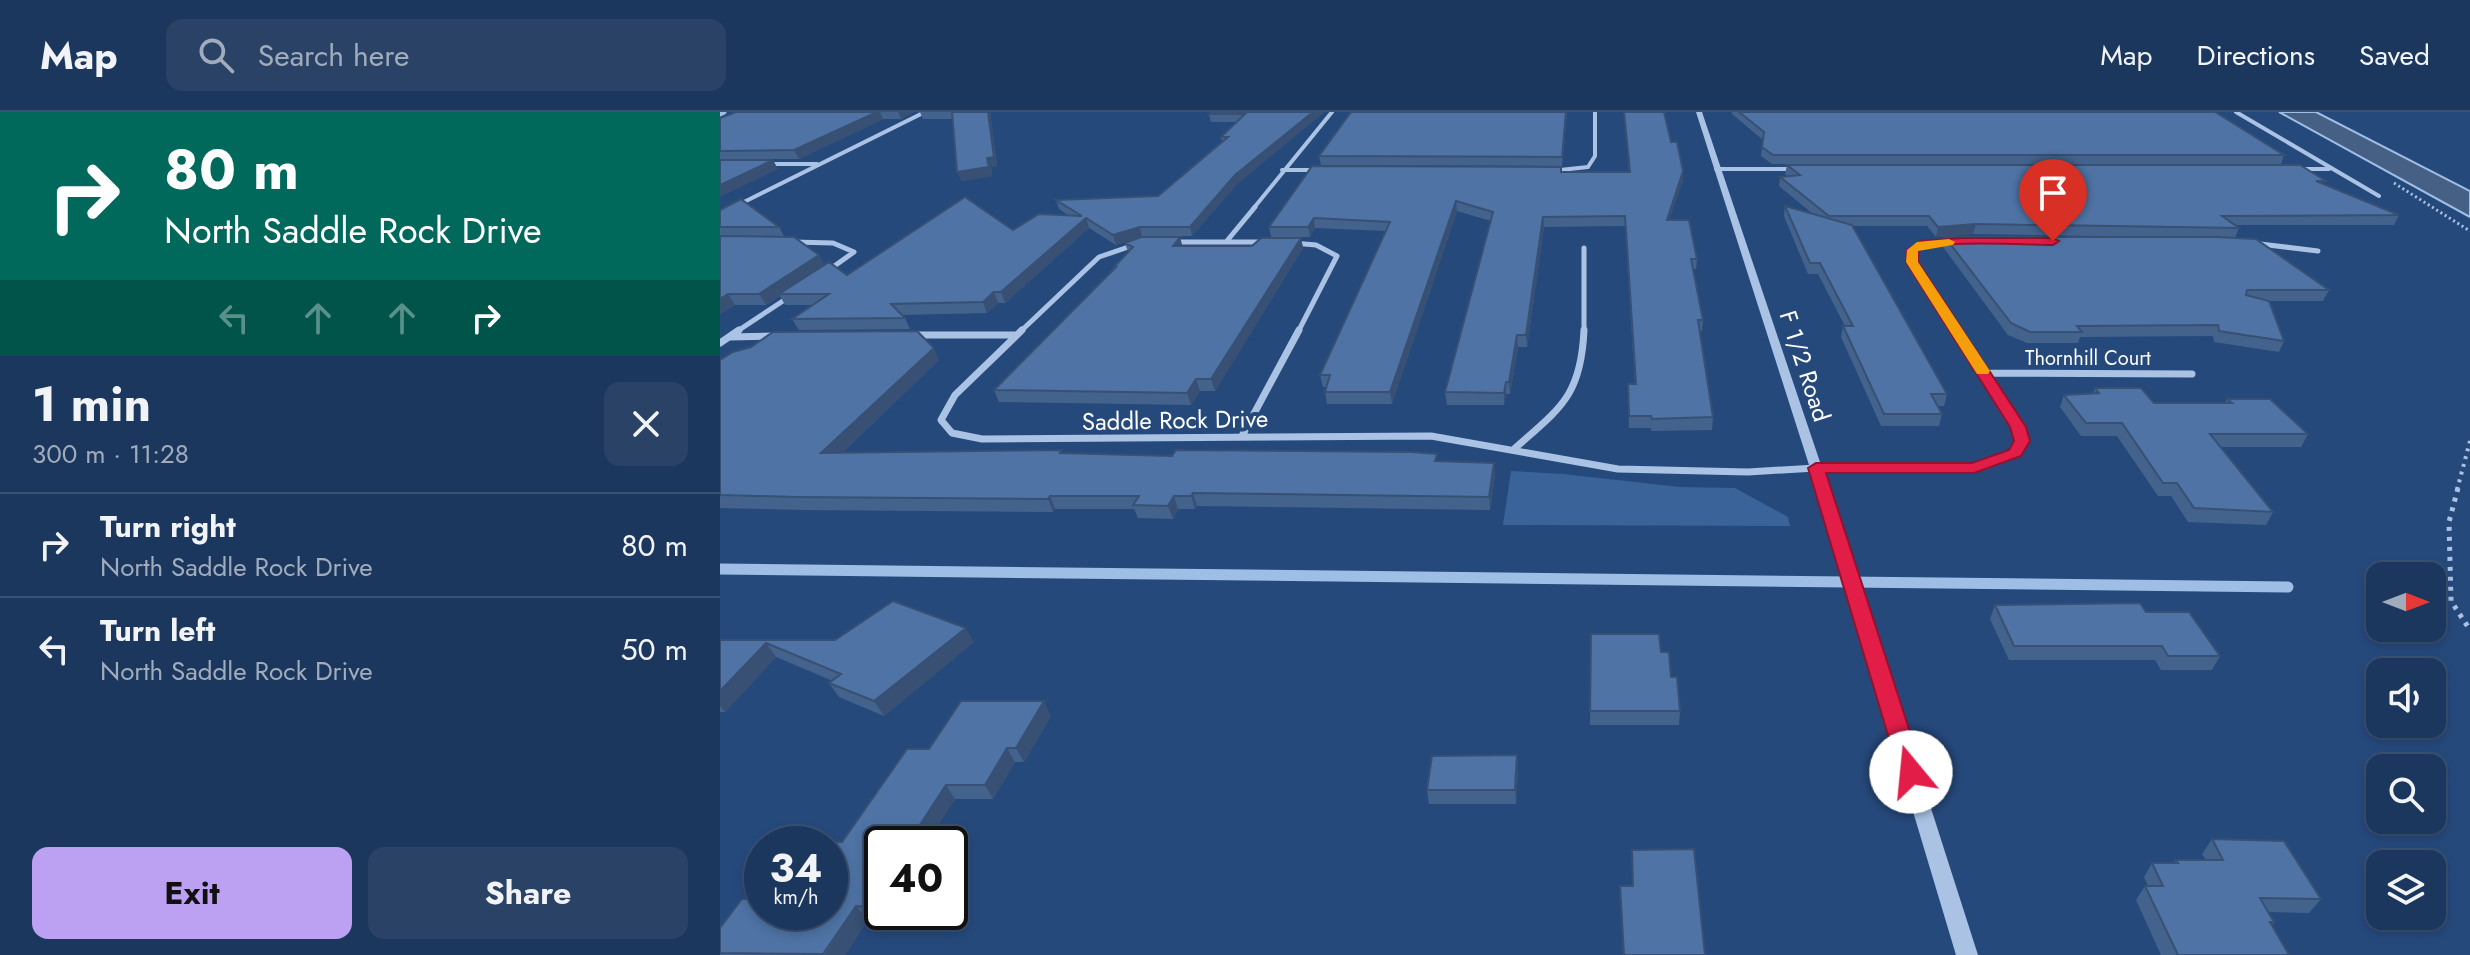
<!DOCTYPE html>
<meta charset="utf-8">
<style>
:root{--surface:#1c375d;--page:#294266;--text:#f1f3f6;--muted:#a0acbc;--line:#3a5172;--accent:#bca0f2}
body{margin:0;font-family:Jost,sans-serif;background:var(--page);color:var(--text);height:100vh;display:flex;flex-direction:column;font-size:30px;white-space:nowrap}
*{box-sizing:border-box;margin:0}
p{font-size:26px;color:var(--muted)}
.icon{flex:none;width:44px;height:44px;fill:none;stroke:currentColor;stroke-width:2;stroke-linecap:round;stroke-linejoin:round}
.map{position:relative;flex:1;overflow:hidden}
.side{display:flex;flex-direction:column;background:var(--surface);width:720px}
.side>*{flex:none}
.hud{background:#00695c;color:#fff;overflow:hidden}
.needle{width:52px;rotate:90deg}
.tools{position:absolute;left:1646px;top:450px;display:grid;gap:16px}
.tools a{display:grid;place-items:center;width:80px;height:80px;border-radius:16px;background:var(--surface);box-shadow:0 4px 12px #0003,0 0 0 2px var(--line);font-size:40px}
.speed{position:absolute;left:24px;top:714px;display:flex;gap:16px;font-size:40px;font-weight:700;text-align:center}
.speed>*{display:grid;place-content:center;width:104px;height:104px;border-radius:50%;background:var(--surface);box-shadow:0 4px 12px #0003,0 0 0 2px var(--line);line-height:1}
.speed small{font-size:20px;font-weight:400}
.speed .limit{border:4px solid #111;border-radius:12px;background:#fff;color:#111}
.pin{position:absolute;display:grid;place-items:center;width:68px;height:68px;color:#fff;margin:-82px -34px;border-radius:50% 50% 50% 0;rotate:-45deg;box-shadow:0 0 8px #0007}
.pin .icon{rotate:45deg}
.me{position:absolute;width:88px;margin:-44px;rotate:343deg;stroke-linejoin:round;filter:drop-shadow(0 0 6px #0008)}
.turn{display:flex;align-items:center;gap:28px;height:168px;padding:0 32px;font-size:36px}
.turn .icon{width:104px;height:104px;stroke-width:2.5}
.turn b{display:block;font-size:56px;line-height:68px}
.lanes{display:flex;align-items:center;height:76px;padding:0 32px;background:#0003;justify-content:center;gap:40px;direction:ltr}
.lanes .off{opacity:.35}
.round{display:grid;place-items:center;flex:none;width:84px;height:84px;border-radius:16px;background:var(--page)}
.overview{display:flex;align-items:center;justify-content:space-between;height:136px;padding:0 32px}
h1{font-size:48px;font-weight:700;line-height:60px}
.cta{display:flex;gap:16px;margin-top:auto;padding:16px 32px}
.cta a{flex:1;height:92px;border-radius:16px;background:var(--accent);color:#111;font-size:32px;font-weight:700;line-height:92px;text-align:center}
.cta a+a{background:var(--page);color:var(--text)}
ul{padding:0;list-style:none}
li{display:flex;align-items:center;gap:24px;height:104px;padding:0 32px;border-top:2px solid var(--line)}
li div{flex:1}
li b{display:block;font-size:30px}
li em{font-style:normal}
header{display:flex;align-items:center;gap:48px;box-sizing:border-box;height:112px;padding:0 40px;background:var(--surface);border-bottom:2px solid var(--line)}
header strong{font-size:38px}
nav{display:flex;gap:44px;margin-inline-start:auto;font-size:28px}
.search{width:560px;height:72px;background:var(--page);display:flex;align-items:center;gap:20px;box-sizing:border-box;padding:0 28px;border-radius:16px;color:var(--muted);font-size:30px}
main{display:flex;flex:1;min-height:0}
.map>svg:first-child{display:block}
.green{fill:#396399}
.water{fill:#456084;stroke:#9fbee5;stroke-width:2}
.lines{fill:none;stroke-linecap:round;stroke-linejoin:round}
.stream-far1{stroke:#9fbee5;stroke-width:5}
.stream{stroke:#9fbee5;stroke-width:11}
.path-far2{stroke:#aac3e4;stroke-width:3;stroke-dasharray:2 3;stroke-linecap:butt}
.path-far1{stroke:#aac3e4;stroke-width:4;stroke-dasharray:3 5;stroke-linecap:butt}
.path{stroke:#aac3e4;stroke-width:5;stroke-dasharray:4 6;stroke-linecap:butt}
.minor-far2{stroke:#aac3e4;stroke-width:4}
.minor-far1{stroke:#aac3e4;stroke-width:5}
.minor{stroke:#aac3e4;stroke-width:7}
.tertiary{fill:#aac3e4;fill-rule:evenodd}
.wall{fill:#43638d}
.shaded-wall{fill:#375073}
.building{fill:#4e73a4;stroke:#375073;stroke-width:2}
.route{fill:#e11d48;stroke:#92132f;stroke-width:2}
.slow{fill:#f59e0b}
.labels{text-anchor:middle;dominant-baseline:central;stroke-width:8;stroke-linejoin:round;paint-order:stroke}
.far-street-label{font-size:20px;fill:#fff;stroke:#26497c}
.street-label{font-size:24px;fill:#fff;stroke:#26497c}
</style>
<header>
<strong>Map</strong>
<div class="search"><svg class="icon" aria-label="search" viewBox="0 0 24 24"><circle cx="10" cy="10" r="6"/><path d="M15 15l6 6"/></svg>Search here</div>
<nav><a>Map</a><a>Directions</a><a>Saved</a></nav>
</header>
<main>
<section class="side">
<div class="hud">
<div class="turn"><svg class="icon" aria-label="right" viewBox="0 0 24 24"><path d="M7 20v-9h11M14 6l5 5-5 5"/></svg><div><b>80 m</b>North Saddle Rock Drive</div></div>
<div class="lanes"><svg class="icon off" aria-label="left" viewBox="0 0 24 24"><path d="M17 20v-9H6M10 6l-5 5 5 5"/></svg><svg class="icon off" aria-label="ahead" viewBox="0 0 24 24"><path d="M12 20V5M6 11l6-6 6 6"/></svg><svg class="icon off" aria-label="ahead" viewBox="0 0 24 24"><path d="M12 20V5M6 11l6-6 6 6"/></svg><svg class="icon" aria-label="right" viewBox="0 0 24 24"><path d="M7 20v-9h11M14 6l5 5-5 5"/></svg></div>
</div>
<div class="overview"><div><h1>1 min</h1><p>300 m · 11:28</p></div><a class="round"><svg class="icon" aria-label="close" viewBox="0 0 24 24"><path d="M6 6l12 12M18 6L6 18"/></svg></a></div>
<ul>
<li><svg class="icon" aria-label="right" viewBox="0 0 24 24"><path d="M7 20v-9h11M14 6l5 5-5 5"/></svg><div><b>Turn right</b><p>North Saddle Rock Drive</p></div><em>80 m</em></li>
<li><svg class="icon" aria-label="left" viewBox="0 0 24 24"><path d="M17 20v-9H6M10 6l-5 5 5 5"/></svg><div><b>Turn left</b><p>North Saddle Rock Drive</p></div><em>50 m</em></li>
</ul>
<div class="cta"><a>Exit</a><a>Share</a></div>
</section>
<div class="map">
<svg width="1750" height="843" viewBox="0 0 1750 843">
<rect width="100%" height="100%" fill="#26497c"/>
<path class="green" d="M791,359L843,362L960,375L1015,376L1068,405L1070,414L783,413Z"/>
<path class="water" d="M1559,0H1596L1750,79V105Z"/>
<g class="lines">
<path class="stream-far1" d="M0,2L4,0"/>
<path class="stream" d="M0,457L1568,475"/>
<path class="path-far2" d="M1674,71L1750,119"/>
<path class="path-far1" d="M1737,378L1750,329"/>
<path class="path" d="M1738,376L1729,410L1731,489L1750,518"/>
<path class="minor-far2" d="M1516,0L1659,84
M47,52H97
M996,57H1075
M1577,57H1609
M562,58H597
M831,59L868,55L875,44V0
M10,97L205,0
M533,97L612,0"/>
<path class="minor-far1" d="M0,102L14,95
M73,130L113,131L134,140L106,160
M450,130H506L535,95
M506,130H544
M1234,130L1201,133L1193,138L1192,150L1237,220
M573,131L596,133L617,144L578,220
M1532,131L1598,139
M16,220L72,183
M300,220L379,145L417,132
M864,220V136"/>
<path class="minor" d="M192,223H297L235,283L221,308L232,321L262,327L711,324L898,357L1028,360L1096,356H1254L1296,341L1302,329L1298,315L1236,218
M297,223L302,218
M10,225L55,224
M0,231L19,218
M1264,261L1472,262
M522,324L579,218
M793,338C840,296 861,285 864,218"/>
<path class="tertiary" d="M976,0H982L1102,356L1258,843H1236L1090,356Z"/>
</g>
<path class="wall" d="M16,0H194L181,7H163L79,47H0V6Z
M200,0H270L277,54L271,55L272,64L241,69L232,7H203Z
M604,0L517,72L472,124L422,125L396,133L369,116L285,191H278L267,201L182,203L185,206L190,217L79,218L72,207L92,193H65L60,184L46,193H15L0,202V98L59,115L64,124L17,125L99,143L104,153L127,163L348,103L339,97L336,88L438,84L502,29L501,25L517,10H491L489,2Z
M631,0H847L842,54L601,53L599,44Z
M904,0H944L951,30L963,59V68L949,108L977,147L976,157H973L983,208L982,219H980L993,305L992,318L931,319V316H909L908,272H915L905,114L824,115L807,235H798L790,282H786L784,293H727L725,280L771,109L737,99L672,292H607L605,280L606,275H603L600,263L666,119L595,116L590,125H551L549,115L841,60H909Z
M1012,0H1495L1564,43L1561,52H1052L1041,44L1043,28L1012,2Z
M1067,53L1604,73L1679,103L1674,113H1516L1519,116L1515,126L1253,122L1216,125L1207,114H1132L1227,282L1224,294H1218L1222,302L1219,314H1161L1121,225L1123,214H1125L1098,162H1088L1064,104L1065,94L1094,103L1059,74L1060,65L1068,64L1065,62Z
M1225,125L1609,178L1603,189H1548L1564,229L1559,240L1494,230L1493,224L1360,225L1358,231H1307L1288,223L1223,135Z
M581,126L583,136L495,279H480L471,293L279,290L274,278L394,157V155L408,140L405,131L462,134H532Z
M0,248H219L122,341H344L718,349L775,364L770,398L477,394L475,397H458L453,407L418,406L414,397H335L333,400L84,398L0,396Z
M1375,276L1434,291H1505L1507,287L1588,322L1581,335H1500L1553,400L1546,413L1468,410L1451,384H1438L1397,324H1361L1340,295L1344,283L1373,281Z
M1275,493L1426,500L1500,544L1492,558H1441L1435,548H1289L1270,507Z
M871,522L941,540L951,565L960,599L959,613H870Z
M0,528L254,530L164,604L119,585L109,571L113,569L56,545L5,600H0Z
M331,604L304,650H295L273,687H235L162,800H172L166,809L148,808L125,843H0V816L42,800L122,730L209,637Z
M797,643L798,657L796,692H709L707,678Z
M1492,727L1601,787L1589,801L1549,800L1554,810L1552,813L1569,843H1441L1416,788L1425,774H1428L1424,765L1432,751H1454L1456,748H1486L1482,742Z
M912,738L985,843H903L900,774H912Z"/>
<path class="shaded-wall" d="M157,0H160L163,7L79,47L74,38Z
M178,0H194L181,7Z
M268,0H270L277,54L271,55L272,64L241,69L237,60Z
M593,0H604L517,72L472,124L470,115L515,63Z
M53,48L58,57L0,85V73Z
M963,59V68L946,117L947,108Z
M736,89L737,99L672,292L670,280Z
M823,105L824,115L807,235L806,223Z
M366,106L369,116L285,191L281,180Z
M594,106L595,116L590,125L588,115Z
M1256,112L1253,122L1216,125L1218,115Z
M420,115L422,125L396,133L393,123Z
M460,125L463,136L453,134Z
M581,126L583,136L495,279L491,267Z
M99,143L104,153L59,182L60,184L46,193L39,182Z
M274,180L278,191L267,201L263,190Z
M8,182L15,193L0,202V187Z
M797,223L798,235L790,282L789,270Z
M214,236L219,248L108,354L101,341Z
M476,267L480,279L471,293L467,281Z
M786,270V282L784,293V281Z
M774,351L775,364L770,398L769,385Z
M473,381L477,394L475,397L471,384Z
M330,384L335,397L333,400L328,387Z
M454,384L458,397L453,407L448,394Z
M246,516L254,530L164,604L154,589Z
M46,531L56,545L5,600L0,594V579Z
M324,589L331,604L304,650L296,636Z
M287,636L295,650L273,687L265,673Z
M797,643L798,657L796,692L795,678Z
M226,673L235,687L207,732H189L188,731Z
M162,784V800H172L166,809L155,795Z
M136,794L148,808L125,843H104Z"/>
<path class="building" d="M16,0H157L74,38L0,39V6Z
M232,0H268L274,45L267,46L269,55L237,60Z
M492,0H593L515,63L470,115H420L393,123L366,106L281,180H274L263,190L171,192L185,206L72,207L109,182H59L109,150L127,163L245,85L293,118L319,102L362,104L336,88L438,84L508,25H501L525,2H489Z
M631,0H846L842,45L599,44Z
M904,0H944L951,30H957L963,59L947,108H969L977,147H971L983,208H978L993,305L932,307L931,304H909L908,272H916L905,104L823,105L806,223H797L789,270H786L784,281L725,280L773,100L736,89L670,280H605L610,263H600L670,110L594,106L588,115H549L592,54L841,55V60H910Z
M1019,0H1495L1564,43H1053L1042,35L1044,20Z
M0,48H53L0,73Z
M1067,53H1580L1606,69H1596L1679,103L1502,104L1519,116L1256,112L1218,115L1209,104H1109L1060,65L1080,63Z
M21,87L59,115H0V98Z
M1065,94L1132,113L1227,282H1211L1222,302H1164L1123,214H1133L1100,151H1090Z
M0,124L74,125L99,143L39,182H8L0,187Z
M421,125H460L453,134H532L541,126H581L491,267H476L467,281L274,278L396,155H394L413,135L405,131Z
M1225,125H1496L1536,127L1609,178H1527L1526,183L1549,189L1564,229L1499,219L1498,213L1357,214L1362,220H1310L1291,211Z
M197,219L214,236L101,341L342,338L340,341L452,344L456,338L691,340L717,342L715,349L774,351L769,385L473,381L471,384H454L448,394L413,393L419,384H330L328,387L76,385L0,383V248L13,240L31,235L53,220Z
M1375,276H1421L1434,291H1512L1507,287H1550L1588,322H1490L1553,400L1474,396L1457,371H1443L1402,311H1366L1344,283L1379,281Z
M173,489L246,516L154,589L109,571L121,562L46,531L0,579V528H115Z
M1420,491L1426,500H1469L1500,544H1448L1442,534H1294L1275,493Z
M871,522H939L941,540H949L951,565H957L960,599H870Z
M241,589H324L296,636H287L265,673H226L188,731H196V732H162V784L155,795L136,794L103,842L0,841V816L22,787H42V800H110V732H87L89,730H122L187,637H209Z
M797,643L795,678H707L712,644Z
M1492,727L1564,729L1601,787L1540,786L1554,810H1550L1569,843H1458L1425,774H1443L1432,751H1458L1456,748H1503Z
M974,737L985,843H904L900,774H913L912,738Z"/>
<path class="route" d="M1242,126H1333L1339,129L1333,133C1306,133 1218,127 1198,139V150L1306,315L1310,329L1301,344L1254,361H1106L1203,660L1199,667L1191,670L1182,667L1179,660L1088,356L1096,351H1252L1289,338L1294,329L1290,315L1186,150L1187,138L1201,129Z"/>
<path class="slow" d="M1229,127L1235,130L1233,133L1198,139V150L1270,259L1268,262H1257L1186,150L1187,138L1197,130Z"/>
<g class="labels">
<g class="far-street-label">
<text x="1368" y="246">Thornhill Court</text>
</g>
<g class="street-label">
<text transform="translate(1085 254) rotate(72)">F 1/2 Road</text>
<text transform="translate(455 308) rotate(-1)">Saddle Rock Drive</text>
</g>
</g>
</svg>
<div class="tools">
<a><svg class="needle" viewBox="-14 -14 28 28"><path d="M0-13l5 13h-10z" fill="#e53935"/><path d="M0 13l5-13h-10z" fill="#a0acbc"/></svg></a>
<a><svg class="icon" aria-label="sound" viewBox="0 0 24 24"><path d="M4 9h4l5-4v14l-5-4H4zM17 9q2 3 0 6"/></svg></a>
<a><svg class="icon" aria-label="search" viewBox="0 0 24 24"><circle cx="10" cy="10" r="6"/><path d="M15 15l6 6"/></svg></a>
<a><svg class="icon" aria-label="layers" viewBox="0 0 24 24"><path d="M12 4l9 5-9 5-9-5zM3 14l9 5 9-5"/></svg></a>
</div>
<div class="speed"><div>34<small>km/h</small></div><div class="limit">40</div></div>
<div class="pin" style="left:1333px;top:129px;background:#d93025"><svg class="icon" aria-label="arrive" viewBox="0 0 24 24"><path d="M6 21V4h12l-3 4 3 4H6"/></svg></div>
<svg class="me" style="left:1191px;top:660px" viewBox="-20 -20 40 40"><circle r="19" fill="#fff"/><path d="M0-13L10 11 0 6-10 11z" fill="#e11d48"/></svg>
</div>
</main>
